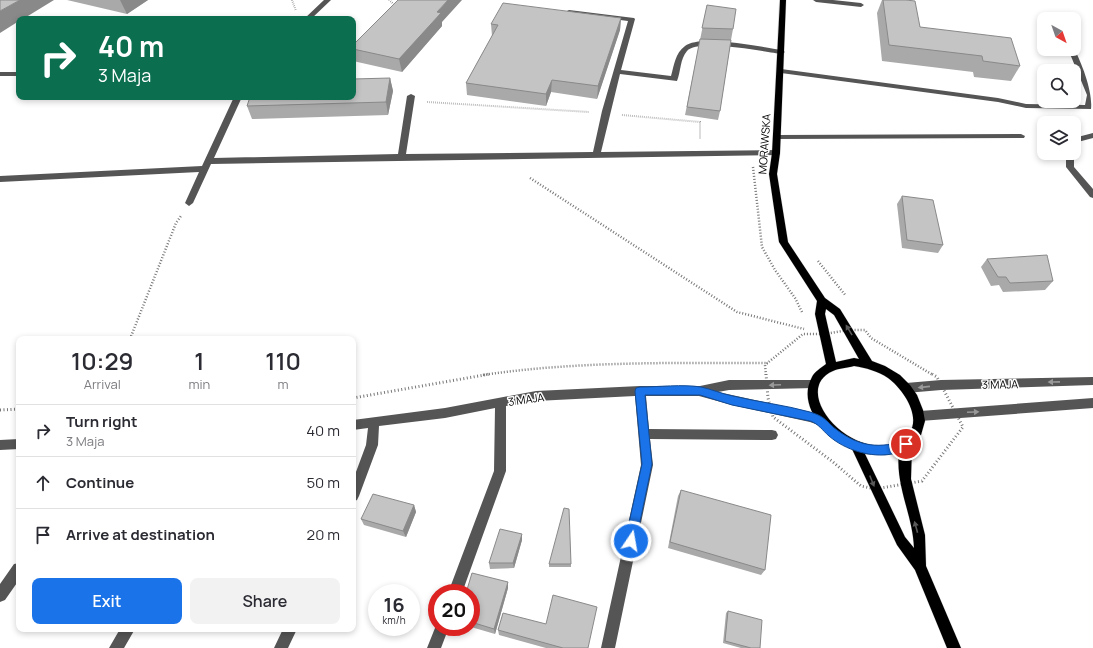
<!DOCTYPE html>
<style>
:root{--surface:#fff;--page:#f2f2f3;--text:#2b2b33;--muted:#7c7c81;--line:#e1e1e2;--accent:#1a73e8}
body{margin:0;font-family:Manrope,sans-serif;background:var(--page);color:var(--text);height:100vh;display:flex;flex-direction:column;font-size:15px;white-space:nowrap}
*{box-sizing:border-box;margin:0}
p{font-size:13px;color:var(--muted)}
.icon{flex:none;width:22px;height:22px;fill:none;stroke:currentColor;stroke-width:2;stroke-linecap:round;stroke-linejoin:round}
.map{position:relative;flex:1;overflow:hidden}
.sheet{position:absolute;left:16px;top:336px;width:340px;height:296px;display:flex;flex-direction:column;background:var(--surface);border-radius:8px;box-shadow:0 2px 6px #0003}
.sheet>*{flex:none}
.top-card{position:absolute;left:16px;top:16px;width:340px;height:84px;border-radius:8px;box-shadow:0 2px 6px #0003;background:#0b6e4f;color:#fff;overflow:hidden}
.needle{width:26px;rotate:140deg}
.buttons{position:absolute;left:1037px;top:12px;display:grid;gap:8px}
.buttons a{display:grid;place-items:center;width:44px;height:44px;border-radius:8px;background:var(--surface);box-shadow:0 2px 6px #0003;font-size:20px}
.speed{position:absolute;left:368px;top:584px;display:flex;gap:8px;font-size:20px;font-weight:700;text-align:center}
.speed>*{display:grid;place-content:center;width:52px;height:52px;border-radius:50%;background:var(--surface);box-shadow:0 2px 6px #0003;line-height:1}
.speed small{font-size:10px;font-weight:400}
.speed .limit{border:6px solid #d22;background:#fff;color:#111}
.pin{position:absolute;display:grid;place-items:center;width:34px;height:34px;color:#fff;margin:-17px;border:2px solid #fff;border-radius:50%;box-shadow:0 1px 4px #0007}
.me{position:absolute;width:44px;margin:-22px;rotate:12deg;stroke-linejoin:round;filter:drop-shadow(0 0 3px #0008)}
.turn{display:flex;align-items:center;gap:14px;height:84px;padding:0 16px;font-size:18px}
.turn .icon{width:52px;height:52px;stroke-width:2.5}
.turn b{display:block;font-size:28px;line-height:34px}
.eta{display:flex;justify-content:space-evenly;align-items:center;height:68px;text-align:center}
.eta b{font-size:24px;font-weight:600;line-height:28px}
.button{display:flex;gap:8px;margin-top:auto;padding:8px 16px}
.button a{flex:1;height:46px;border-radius:8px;background:var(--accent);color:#fff;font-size:16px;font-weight:600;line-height:46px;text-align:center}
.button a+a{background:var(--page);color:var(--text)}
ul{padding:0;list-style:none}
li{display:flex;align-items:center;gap:12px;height:52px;padding:0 16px;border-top:1px solid var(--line)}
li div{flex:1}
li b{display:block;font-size:15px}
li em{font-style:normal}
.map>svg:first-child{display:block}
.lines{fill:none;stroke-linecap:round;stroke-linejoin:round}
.major-casing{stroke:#dbdbdb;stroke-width:1}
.path-far2{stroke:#777;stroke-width:2;stroke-dasharray:0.5 1.5;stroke-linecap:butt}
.path-far1{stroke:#777;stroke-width:2.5;stroke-dasharray:1 2;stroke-linecap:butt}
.path{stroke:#777;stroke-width:3;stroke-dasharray:1 2.5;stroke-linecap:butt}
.minor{fill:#555;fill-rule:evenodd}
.major{fill:#000;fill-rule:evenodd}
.wall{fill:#a9a9a9}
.shaded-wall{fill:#898989}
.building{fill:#c4c4c4;stroke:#898989}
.oneway{fill:#595959}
.oneway2{fill:#999}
.route{fill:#1a73e8;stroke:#114b97}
.labels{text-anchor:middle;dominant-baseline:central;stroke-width:3;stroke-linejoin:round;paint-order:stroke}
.street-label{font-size:11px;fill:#000;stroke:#fff}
</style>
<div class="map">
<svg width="1093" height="648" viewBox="0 0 1093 648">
<rect width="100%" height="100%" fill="#fff"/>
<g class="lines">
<defs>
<path id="major" d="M780,0H786L780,153L777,174L788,242L825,298L840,309L872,361L885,366L900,375L910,385L917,395L923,410L925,421L921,435L912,445L911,479L925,535L926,566L961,648H947L915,570L897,545L852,449C827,438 796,406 812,377C814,372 821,368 826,364L815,314L817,301L779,242L769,174L772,153ZM826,309L834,315L859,359L854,358L836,362L825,314ZM854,366C866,368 878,371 888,378C907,392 929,429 897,442C850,462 789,390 833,371C839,368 847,368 854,366ZM899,452C895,486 913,515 914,548L905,537L865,454L885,455Z"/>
</defs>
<use href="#major" class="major-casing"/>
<path class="path-far2" d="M292,0L296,11
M389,0L396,6
M427,102L589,112
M622,115L700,122V139"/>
<path class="path-far1" d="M753,167L762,247L775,270L795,298L802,312
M530,178L737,312L804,329
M818,261L846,296
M130,339L176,223L181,216
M483,375C577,361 673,363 768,363
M766,375L765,365L803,334H824L849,330H865L871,338L933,375"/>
<path class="path" d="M766,374L768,398L773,417L833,462L861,486L875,489L922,481L963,427L937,377L932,374
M353,398L490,374
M0,410L19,409"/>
<path class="minor" d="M324,0H331L311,19H304Z
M813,0H833L861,3L864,5L861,7L816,2Z
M569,10L634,18L635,19L621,70L671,76C674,66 675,53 685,46C700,34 762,47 782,50L785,52L782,54C764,52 698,38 687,51C680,59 681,71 677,81L620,74L601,152L776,150L780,153L779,155L211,164L193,203L189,206L185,203L199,172L0,182V176L202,166L234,97H242L214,158L398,154L407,96L411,94L415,96L406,154L593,152L602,111L628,21L567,13V11Z
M1074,48C1082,64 1093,92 1091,109L1026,108L998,102L781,73L777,71L781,69L998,98L1026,104L1085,105L1087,95L1068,49Z
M0,72H19V76H0Z
M1093,133V138L1074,143V138Z
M1021,134L1025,136L1024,138L777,139L773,137L777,135Z
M1066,153H1074V167L1093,189V198L1090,197L1066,167Z
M1093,377V385L941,390L906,393L902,391L901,388L902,385L906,383L941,380Z
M729,380H814L818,381L819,384L818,387L814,388L729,390L718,392L810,412L825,418L827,421L825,424L821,426L810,422L732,405L699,396H646L649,429L772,430L776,431L778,435L776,439L772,440L650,439L653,465L615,648H601L641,465L635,396L536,401L506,406V471L462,593H448L494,471L495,408L445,418L379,426L378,445L359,496L357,500L353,502V480L366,445L368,428L353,430V420L445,408L536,391L640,386H700Z
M1093,398V408L920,421L916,419L914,416L916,413L920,411Z
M19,439V449L0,450V440Z
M19,563V580L5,600L0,602V584L14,564Z
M437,623V627H449L441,648H427Z
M120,629H135L124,648H109Z
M283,629H297L288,648H274Z"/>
<use href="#major" class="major"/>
</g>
<path class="wall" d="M67,0H148L127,14Z
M882,0H906L920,27L1020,66L1011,81L974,77L973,72L882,61L877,13Z
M707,5L733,29L731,40L720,111L718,120L685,115Z
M621,18L620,30L597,99L551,92L546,106L467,95L466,83L492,36L491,24Z
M442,22V26L402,72L353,61V45Z
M390,78L393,91L388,115L252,119L247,106Z
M902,196L943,245L938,253L902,248L897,204Z
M987,259L1053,281L1045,290L1003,292L999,285L991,286L981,267Z
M681,490L765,570L761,575L668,548L678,496Z
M414,505L416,512L406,537L364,525L361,519Z
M522,534V540L514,568L490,569L489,563Z
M549,564H571V567H549Z
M508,582V588L495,634L471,627V593Z
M728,611L760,648H741L723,643L726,613Z
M498,630L588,648H546L499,635Z"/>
<path class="shaded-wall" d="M20,0H54L23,19H19V21L0,33V11Z
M120,0H148L127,14Z
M448,0H462L442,22V26L402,72L399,59L437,12Z
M621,18L620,30L597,99L598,86Z
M390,78L393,91L388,115L386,102Z
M552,80L551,92L546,106V94Z
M414,505L416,512L406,537L403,531Z
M522,534V540L514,568L513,563Z
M508,582V588L495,634L494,629Z"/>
<path class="building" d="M0,0H20L0,11Z
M398,0H448L437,12L441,13L399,59L353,49V45Z
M883,0H906L915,1L920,27L1011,38L1020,66L983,61L982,56L889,45Z
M503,3L621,18L598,86L552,80L546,94L466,83L498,25L491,24Z
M707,5L736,9L733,29L702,28Z
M700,39L731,40L720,111L687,107Z
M390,78L386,102L247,106L250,97H353V79Z
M902,196L933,200L943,245L907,240Z
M1047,255L1053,281L1010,283L1006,277H998L987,259Z
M681,490L771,515L765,570L670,542Z
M373,494L414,505L403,531L361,519Z
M564,508L569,509L571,564H549Z
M500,529L522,534L513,563H489Z
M472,573L508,582L494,629L471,622V593H466Z
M553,595L597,607L588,648H563L498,630L503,613L546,624Z
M728,611L762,620L760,648H751L725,641Z"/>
<defs><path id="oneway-solid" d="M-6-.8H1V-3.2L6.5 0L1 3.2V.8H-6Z"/></defs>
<g class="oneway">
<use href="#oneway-solid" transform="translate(849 330) rotate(-121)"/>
<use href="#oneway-solid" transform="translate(872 481) rotate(68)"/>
<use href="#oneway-solid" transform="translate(916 527) rotate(-105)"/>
</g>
<g class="oneway2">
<use href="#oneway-solid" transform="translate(1054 382) rotate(179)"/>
<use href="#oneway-solid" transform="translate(775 385) rotate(178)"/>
<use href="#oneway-solid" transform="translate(924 387) rotate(174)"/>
<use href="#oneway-solid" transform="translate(973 412) rotate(-3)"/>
</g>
<path class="route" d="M640,387C659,387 682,384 701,387C711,389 722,394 733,396C758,402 785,405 810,412C827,417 826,422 837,430C860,447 880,449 906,440L909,441L911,444L909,447C904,450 898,453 892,454C871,458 845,450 829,436C822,430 819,424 810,421L732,405L700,395H645L652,464L636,541L635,545L631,547L627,545L625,541L642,464L635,391L636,388Z"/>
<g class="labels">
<g class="street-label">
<text transform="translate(764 144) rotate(-86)">MORAWSKA</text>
<text transform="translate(1000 384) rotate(-1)">3 MAJA</text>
<text transform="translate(526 399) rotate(-8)">3 MAJA</text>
</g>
</g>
</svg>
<div class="buttons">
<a><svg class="needle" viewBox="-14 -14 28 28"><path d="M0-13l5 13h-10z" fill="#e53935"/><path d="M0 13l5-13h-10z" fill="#7c7c81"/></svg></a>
<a><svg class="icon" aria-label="search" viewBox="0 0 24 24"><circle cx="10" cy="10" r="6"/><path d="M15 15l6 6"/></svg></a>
<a><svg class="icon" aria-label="layers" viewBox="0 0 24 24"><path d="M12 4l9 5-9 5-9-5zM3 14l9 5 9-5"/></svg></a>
</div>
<div class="speed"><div>16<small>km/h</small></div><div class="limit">20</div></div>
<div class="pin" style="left:906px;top:444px;background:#d93025"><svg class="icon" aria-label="arrive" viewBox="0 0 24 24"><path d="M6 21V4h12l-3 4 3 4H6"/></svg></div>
<svg class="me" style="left:631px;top:541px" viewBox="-20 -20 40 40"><circle r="17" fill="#1a73e8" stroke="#fff" stroke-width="3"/><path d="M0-11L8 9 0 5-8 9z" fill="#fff"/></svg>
<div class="top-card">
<div class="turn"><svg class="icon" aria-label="right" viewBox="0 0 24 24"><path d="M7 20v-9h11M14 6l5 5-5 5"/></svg><div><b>40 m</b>3 Maja</div></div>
</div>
<section class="sheet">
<div class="eta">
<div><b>10:29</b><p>Arrival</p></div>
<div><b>1</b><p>min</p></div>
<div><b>110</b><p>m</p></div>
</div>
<ul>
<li><svg class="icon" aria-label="right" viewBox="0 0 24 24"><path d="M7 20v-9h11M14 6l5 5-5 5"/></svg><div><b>Turn right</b><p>3 Maja</p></div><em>40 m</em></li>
<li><svg class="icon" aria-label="ahead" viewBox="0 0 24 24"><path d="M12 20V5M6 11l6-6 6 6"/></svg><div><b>Continue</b></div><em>50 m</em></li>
<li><svg class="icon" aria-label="arrive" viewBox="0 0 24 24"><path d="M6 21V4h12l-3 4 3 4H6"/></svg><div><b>Arrive at destination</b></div><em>20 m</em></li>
</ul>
<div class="button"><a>Exit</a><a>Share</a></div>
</section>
</div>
